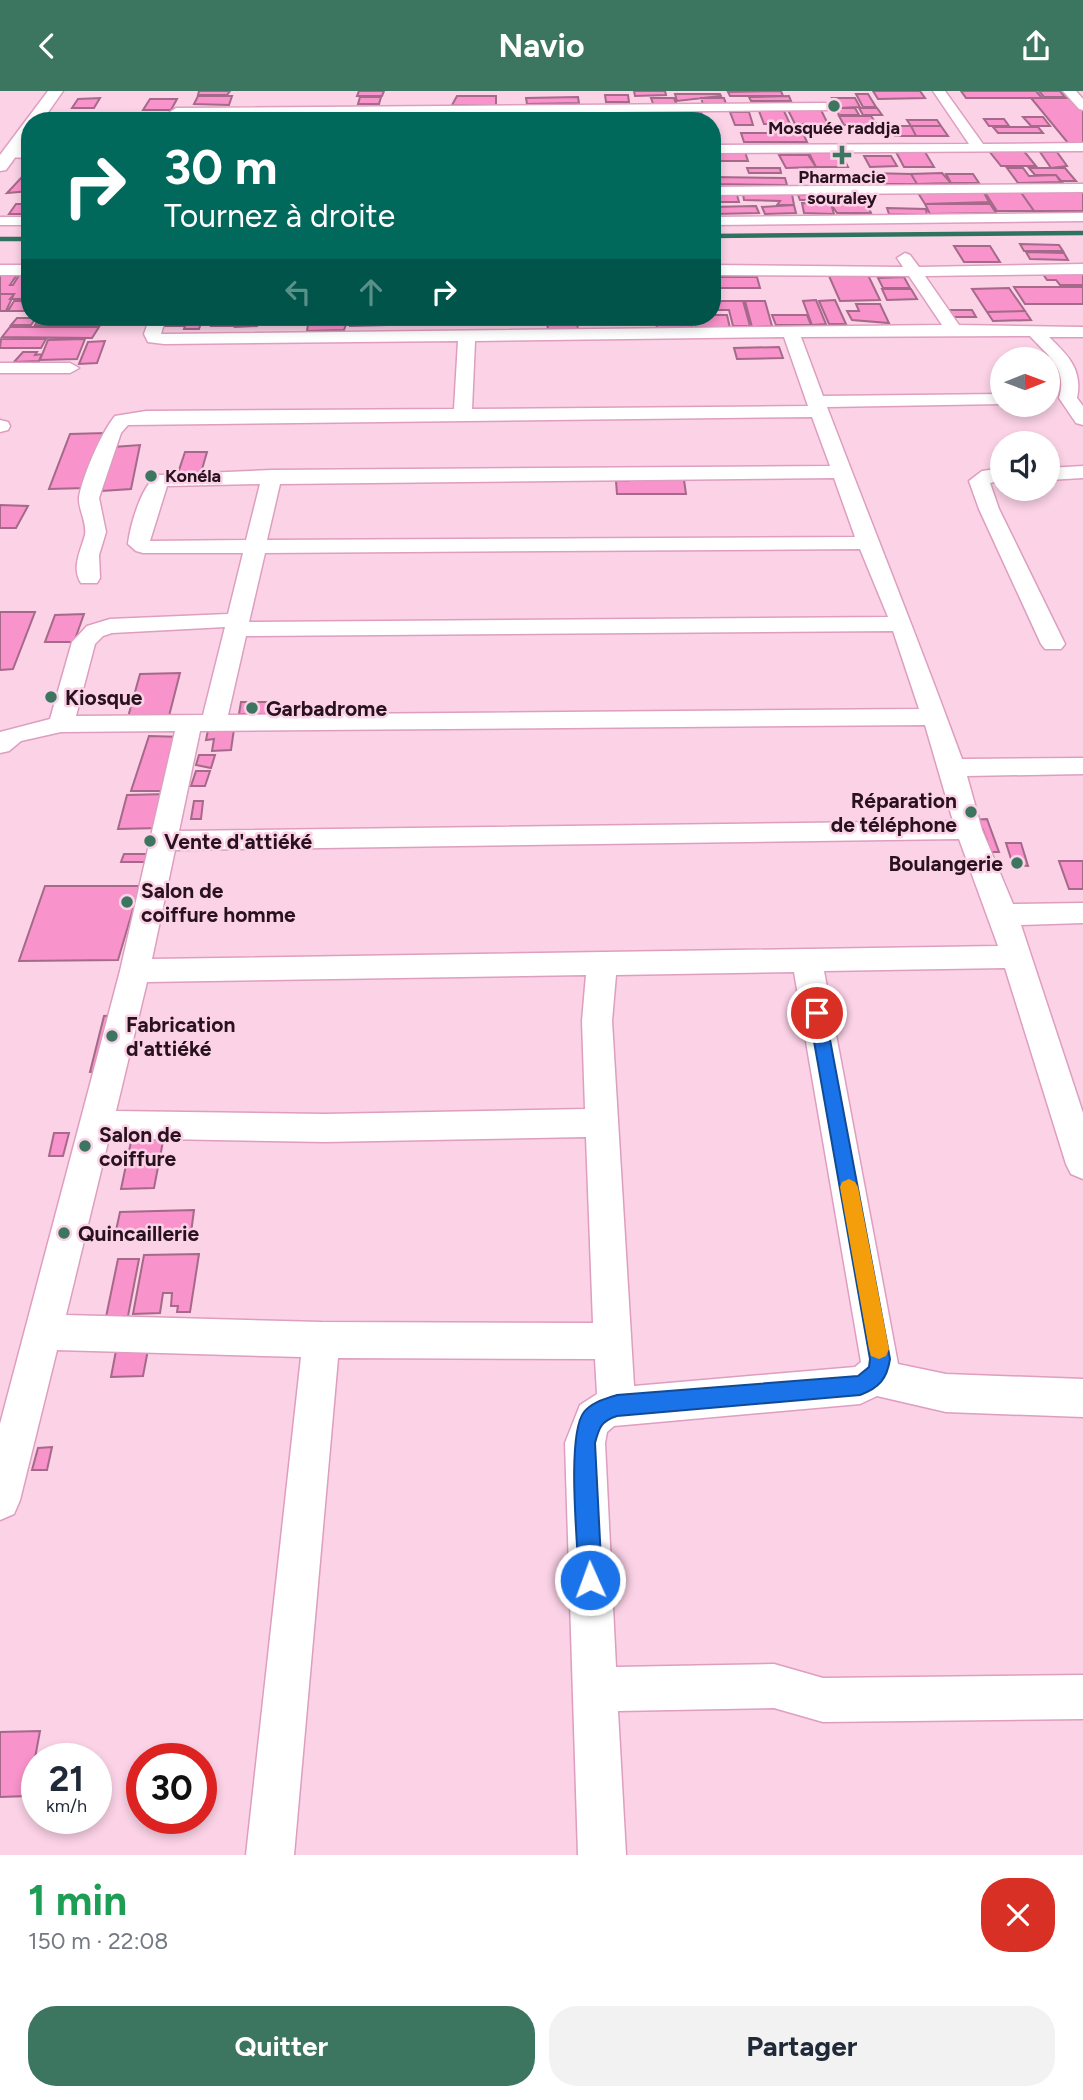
<!DOCTYPE html>
<html lang="fr">
<meta charset="utf-8">
<style>
:root{--surface:#fff;--page:#f2f2f3;--text:#1f2937;--muted:#747a83;--accent:#3c7660}
body{margin:0;font-family:Figtree,sans-serif;background:var(--page);color:var(--text);height:100vh;display:flex;flex-direction:column;font-size:26px;white-space:nowrap}
*{box-sizing:border-box;margin:0}
p{font-size:23px;color:var(--muted)}
.icon{flex:none;width:38px;height:38px;fill:none;stroke:currentColor;stroke-width:2;stroke-linecap:round;stroke-linejoin:round}
.map{position:relative;height:1764px;overflow:hidden}
.drawer{display:flex;flex-direction:column;background:var(--surface);flex:1}
.drawer>*{flex:none}
.hud{position:absolute;left:21px;top:21px;width:700px;height:214px;border-radius:28px;box-shadow:0 4px 10px #0003;background:#00695c;color:#fff;overflow:hidden}
.needle{width:46px;rotate:89deg}
.fabs{position:absolute;left:990px;top:256px;display:grid;gap:14px}
.fabs a{display:grid;place-items:center;width:70px;height:70px;border-radius:50%;background:var(--surface);box-shadow:0 4px 10px #0003;font-size:35px}
.speed{position:absolute;left:21px;top:1652px;display:flex;gap:14px;font-size:35px;font-weight:700;text-align:center}
.speed>*{display:grid;place-content:center;width:91px;height:91px;border-radius:50%;background:var(--surface);box-shadow:0 4px 10px #0003;line-height:1}
.speed small{font-size:18px;font-weight:400}
.speed .limit{border:10px solid #d22;background:#fff;color:#111}
.pin{position:absolute;display:grid;place-items:center;width:60px;height:60px;color:#fff;margin:-30px;border:4px solid #fff;border-radius:50%;box-shadow:0 2px 7px #0007}
.me{position:absolute;width:77px;margin:-38px;rotate:358deg;stroke-linejoin:round;filter:drop-shadow(0 0 5px #0008)}
.turn{display:flex;align-items:center;gap:24px;height:147px;padding:0 28px;font-size:32px}
.turn .icon{width:91px;height:91px;stroke-width:2.5}
.turn b{display:block;font-size:49px;line-height:60px}
.lanes{display:flex;align-items:center;height:66px;padding:0 28px;background:#0003;justify-content:center;gap:35px;direction:ltr}
.lanes .off{opacity:.35}
.round{display:grid;place-items:center;flex:none;width:74px;height:74px;border-radius:28px;background:var(--page)}
.head{display:flex;align-items:center;justify-content:space-between;height:119px;padding:0 28px}
h1{font-size:42px;font-weight:700;line-height:52px;color:#1e9e55}
.action{display:flex;gap:14px;margin-top:auto;padding:14px 28px}
.action a{flex:1;height:80px;border-radius:28px;background:var(--accent);color:#fff;font-size:28px;font-weight:700;line-height:80px;text-align:center}
.action a+a{background:var(--page);color:var(--text)}
header{display:flex;justify-content:space-between;align-items:center;height:91px;padding:0 28px;background:var(--accent);color:#fff;font-size:32px;font-weight:700}
.map>svg:first-child{display:block}
.lines{fill:none;stroke-linecap:round;stroke-linejoin:round}
.stream{stroke:#2f735e;stroke-width:4.5}
.building{fill:#f993cb;stroke:#a56989;stroke-width:2}
.minor-casing{stroke:#de9ec0;stroke-width:3}
.tertiary-casing{stroke:#de9ec0;stroke-width:3}
.minor{fill:#fff;fill-rule:evenodd}
.tertiary{fill:#fff;fill-rule:evenodd}
.route{fill:#1a73e8;stroke:#114b97;stroke-width:2}
.slow{fill:#f59e0b}
.poi-dot{fill:#3c7660;stroke:#fbd2e6;stroke-width:2.5}
.labels{text-anchor:middle;dominant-baseline:central;stroke-width:5;stroke-linejoin:round;paint-order:stroke}
.far-poi-label{font-size:18px;font-weight:bold;fill:#29121f;stroke:#fbd2e6}
.poi-label{font-size:21px;font-weight:bold;fill:#29121f;stroke:#fbd2e6;text-anchor:start}
</style>
<header><svg class="icon" aria-label="back" viewBox="0 0 24 24"><path d="M15 5l-7 7 7 7"/></svg>Navio<svg class="icon" aria-label="share" viewBox="0 0 24 24"><path d="M12 15V3M7 8l5-5 5 5M5 13v7h14v-7"/></svg></header>
<div class="map">
<svg width="1083" height="1764" viewBox="0 0 1083 1764">
<rect width="100%" height="100%" fill="#fbd2e6"/>
<g class="lines">
<path class="stream" d="M712,145L1083,142
M0,148H30"/>
</g>
<path class="building" d="M199,0H230L227,4H198Z
M359,0H384L382,5H357Z
M634,0H665L666,4L635,5Z
M781,0L783,5H730L728,1Z
M873,0H920L925,7L878,8Z
M961,0H1036L1042,7H966Z
M1039,0H1060L1065,6H1044Z
M675,3H720L721,5L677,10Z
M856,3H868L876,16H863Z
M605,4H628L629,11H606Z
M198,5H232L229,14L194,13Z
M457,5H496V15L452,14Z
M789,5L791,10H751L749,6Z
M360,6H381L379,13H358Z
M578,6L579,12L527,13L526,7Z
M100,7L94,17H72L78,8Z
M651,7H674L677,15H654Z
M701,7H724L727,16H704Z
M832,7H855L860,16L838,17Z
M1031,7H1072L1083,19V52H1068Z
M150,8H177L171,19H143Z
M835,17H855L859,24H839Z
M859,17H877L882,24H863Z
M575,19L576,30H562L561,23H541V20Z
M595,19H609L611,30H596Z
M637,19L640,30H615L613,20Z
M788,19H821L828,33H795Z
M379,20H405L406,30H381Z
M759,20H784L790,33H764Z
M305,21H328L325,30H301Z
M650,21H669L671,30H652Z
M673,21H701L704,30H676Z
M730,21H749L753,34H735Z
M332,23H355L354,30H331Z
M521,25H560L561,29L521,30Z
M839,25H871L877,34H844Z
M1023,26H1043L1050,35H1031Z
M984,28H1004L1009,35H989Z
M907,29H937L941,35H911Z
M890,35H911L916,45H895Z
M911,35H941L948,45H916Z
M993,36H1038L1043,42H998Z
M741,42H803L807,51H744Z
M1023,59L1036,75H1001L989,60Z
M715,61H745L748,70H717Z
M840,61L848,76H816L809,62Z
M896,61H925L934,76H904Z
M1040,61H1057L1067,75L1051,77Z
M779,64H808L816,76L786,77Z
M864,65H891L897,75L870,76Z
M747,77H780L781,82H749Z
M1007,77H1023L1029,85L1056,84L1062,91L1018,92Z
M1029,77H1065L1076,90H1060L1056,84H1035Z
M868,82L911,83L917,93H871Z
M942,82L951,92L917,93L911,83Z
M946,83H973L979,92H951Z
M820,85H852L856,92L823,93Z
M22,86H30V100L7,102Z
M712,86L785,87L787,94L712,93Z
M983,100L989,111L925,113L918,102Z
M984,100H1020L1034,120H997Z
M1020,100H1083V120H1034Z
M743,103H792L794,114H777L780,110L744,109Z
M827,103L830,109H800L798,104Z
M712,104H737L739,111H712Z
M802,112L831,113L834,123L804,122Z
M16,113H30V123H9Z
M831,113H867L871,122H837Z
M925,113H990L996,122L930,123Z
M794,114L796,122L765,123L762,116Z
M756,115L759,122L714,123L712,119V116Z
M887,117L926,118L927,124L889,123Z
M1020,153L1059,154L1063,160H1024Z
M954,155H990L1000,171H964Z
M1026,161L1064,162L1068,169L1030,168Z
M1083,179V194H1060L1056,189H1047L1041,180Z
M21,181H30V201L25,208H10L14,203H0V182H18L10,194H13Z
M868,184L880,209L840,210L829,185Z
M712,186H757L760,197H712Z
M904,186L910,197H883L878,187Z
M1014,196H1083V213H1025Z
M1009,197L1025,220L987,221L972,198Z
M882,198H911L917,208L887,209Z
M0,203H14L6,220H0Z
M816,209L826,233L812,234L803,210Z
M835,209L846,233H829L819,210Z
M14,210H30V220H8Z
M712,210H743L750,235H733L729,219H712Z
M745,210H765L772,235L752,236Z
M856,213H880L889,232L852,229L847,220H859Z
M949,219H972L976,226H953Z
M1025,220L1031,229L993,230L987,221Z
M712,224H727L730,237H696L693,226Z
M772,224H807L811,234H776Z
M165,226H186L183,235H162Z
M188,226H203L199,238H184Z
M214,226H237L234,235H211Z
M239,226H261L257,235L235,236Z
M351,226H388L387,234L350,235Z
M547,226H577L578,242H548Z
M580,226H617L618,231L580,232Z
M621,226H653L654,231H622Z
M655,226H690L692,237H657Z
M17,227H36L31,234H11Z
M39,227H61L56,235L35,234Z
M309,227H325L323,234L331,233L332,228L348,227L344,239L307,240Z
M10,236H99L92,247L2,246Z
M1,248H46L41,257H0Z
M85,248L77,268L40,269L48,249Z
M105,250L97,272L79,273L88,251Z
M779,256L783,267L737,268L734,257Z
M23,261H37L35,264L42,263L39,270L14,271Z
M105,342L86,397L49,398L70,343Z
M140,354L131,398L102,400L113,356Z
M185,361H207L200,385H177Z
M629,385H648V389H684L686,403H617L616,390H629Z
M0,414L28,415L16,437H0Z
M0,521H35L13,578L0,579Z
M84,523L74,551H45L55,524Z
M180,582L169,625L128,626L140,583Z
M241,611H273L271,623H239Z
M234,638L231,659L212,660L214,648L206,649L208,639Z
M149,645L182,646L175,654L161,700H131Z
M199,664H215L211,677L196,674Z
M196,680H210L205,695H191Z
M168,703L160,737L118,738L127,704Z
M194,710H203L201,728H191Z
M987,728L999,761H982L978,750L987,749L982,737L973,738L970,729Z
M1006,752H1021L1028,775L1013,774Z
M124,763H154L152,771H121Z
M1059,770H1083V798H1069Z
M45,795H148L144,808H136L118,869L19,870Z
M118,924L105,980L90,981L104,925Z
M165,1040L154,1097L121,1098L133,1041Z
M54,1042H69L63,1065H49Z
M194,1119L191,1142L115,1144L120,1121Z
M199,1163L190,1221H177L178,1215H171L172,1202H163L160,1222L133,1223L144,1164Z
M118,1168H139L128,1225L106,1226Z
M150,1248L143,1285L111,1286L118,1249Z
M52,1356L47,1379H32L38,1357Z
M40,1640L28,1705L0,1706V1641Z"/>
<g class="lines">
<defs>
<path id="minor" d="M933,0H945L983,53L1083,52V60L712,62V54L969,53Z
M1063,0H1076L1083,8V19L1079,18Z
M825,12L829,13V19L176,25L170,21L176,17Z
M10,59H30V67L5,66V60Z
M1083,93V101L712,104V96Z
M1083,122V130L712,134V126Z
M0,126H30V134H0Z
M905,162L910,164L919,176L1083,173V183L925,185L959,234L1083,236V246H1049C1068,264 1083,279 1077,307L1083,315V334L1076,332L1059,307C1068,277 1048,265 1030,245L801,246L823,305L1003,303V313L827,316C872,434 919,550 962,668L1083,667V683L967,685L982,739L1013,813L1083,812V832L1021,834L1083,1022V1088L1071,1083L1066,1073L1005,877L824,880L898,1273L946,1283L1083,1288V1326L946,1321L877,1305L860,1313L614,1335L607,1341L605,1352L616,1576L774,1573L823,1587L1083,1584V1628L823,1631L774,1617L618,1620L626,1764H578L565,1352L580,1314L597,1303L595,1268L338,1267L294,1764H246L301,1266L57,1259L20,1409L14,1423L0,1429V1333L120,880L175,640L61,641L21,650L9,660L0,662V641L50,628L72,551L87,535L110,528L228,523L243,462H143L136,460L128,453C130,435 142,391 159,384L272,379L830,375L812,326L128,334L121,342L99,407L106,441L99,464L100,487L97,492H81C71,477 81,459 85,444C87,431 78,418 79,406C83,384 101,342 115,325L146,320L454,318L458,250L164,253L148,251L144,243L150,226H166L161,243H164L942,234L909,185L712,184V174L903,176L897,167ZM784,246L808,315L472,318L475,250ZM834,387L855,446L267,449L280,393ZM260,393L246,449L150,450L167,395ZM860,458L888,526L249,531L265,462ZM225,536L203,624L76,625L95,553L103,545L112,542ZM893,540L919,618L228,624L246,545ZM925,634L953,730L179,740L200,640ZM959,748L998,855L152,868L175,759ZM794,881L861,1271L855,1276L634,1295L612,930L616,884ZM586,884L582,930L585,1018L325,1023L116,1020L147,891ZM586,1046L593,1232L321,1231L66,1224L109,1047L325,1051Z
M0,174H30V184H0Z
M0,272H70L79,277L70,282H0Z
M0,329L8,331L10,335L8,339L0,341Z
M1083,375V387L1048,389V377Z
M1003,377V389L990,392L999,418L1065,553L1061,558H1045L1041,553L979,418L969,390L982,380Z"/>
<path id="tertiary" d="M48,0H63L42,30H30V46L6,79L0,80V64Z"/>
</defs>
<use href="#minor" class="minor-casing"/>
<use href="#tertiary" class="tertiary-casing"/>
<use href="#minor" class="minor"/>
<use href="#tertiary" class="tertiary"/>
</g>
<path class="route" d="M817,916L825,922L890,1268C887,1288 879,1297 860,1304L617,1325C601,1330 599,1337 595,1352L602,1489L598,1496L590,1500L583,1496L579,1489C578,1456 566,1344 584,1321C592,1311 605,1308 617,1304L858,1285L869,1276L870,1268L809,922Z"/>
<path class="slow" d="M849,1088L855,1091L858,1096L889,1258L886,1265L879,1268L871,1265L869,1258L840,1096L842,1091Z"/>
<g class="poi-dot">
<circle cx="834" cy="15" r="7"/>
<path d="M838.5 53.5h7v7h7v7h-7v7h-7v-7h-7v-7h7z"/>
<circle cx="151" cy="385" r="7"/>
<circle cx="51" cy="606" r="7"/>
<circle cx="252" cy="617" r="7"/>
<circle cx="971" cy="721" r="7"/>
<circle cx="150" cy="750" r="7"/>
<circle cx="1017" cy="772" r="7"/>
<circle cx="127" cy="811" r="7"/>
<circle cx="112" cy="945" r="7"/>
<circle cx="85" cy="1055" r="7"/>
<circle cx="64" cy="1142" r="7"/>
</g>
<g class="labels">
<g class="far-poi-label">
<text x="834" y="37">Mosquée raddja</text>
<text x="842" y="86">Pharmacie<tspan x="842" dy="21">souraley</tspan></text>
<text x="165" y="385" text-anchor="start">Konéla</text>
</g>
<g class="poi-label">
<text x="65" y="606">Kiosque</text>
<text x="266" y="617">Garbadrome</text>
<text x="957" y="709" text-anchor="end">Réparation<tspan x="957" dy="24">de téléphone</tspan></text>
<text x="164" y="750">Vente d'attiéké</text>
<text x="1003" y="772" text-anchor="end">Boulangerie</text>
<text x="141" y="799">Salon de<tspan x="141" dy="24">coiffure homme</tspan></text>
<text x="126" y="933">Fabrication<tspan x="126" dy="24">d'attiéké</tspan></text>
<text x="99" y="1043">Salon de<tspan x="99" dy="24">coiffure</tspan></text>
<text x="78" y="1142">Quincaillerie</text>
</g>
</g>
</svg>
<div class="fabs">
<a><svg class="needle" viewBox="-14 -14 28 28"><path d="M0-13l5 13h-10z" fill="#e53935"/><path d="M0 13l5-13h-10z" fill="#747a83"/></svg></a>
<a><svg class="icon" aria-label="sound" viewBox="0 0 24 24"><path d="M4 9h4l5-4v14l-5-4H4zM17 9q2 3 0 6"/></svg></a>
</div>
<div class="speed"><div>21<small>km/h</small></div><div class="limit">30</div></div>
<div class="pin" style="left:817px;top:922px;background:#d93025"><svg class="icon" aria-label="arrive" viewBox="0 0 24 24"><path d="M6 21V4h12l-3 4 3 4H6"/></svg></div>
<svg class="me" style="left:590px;top:1489px" viewBox="-20 -20 40 40"><circle r="17" fill="#1a73e8" stroke="#fff" stroke-width="3"/><path d="M0-11L8 9 0 5-8 9z" fill="#fff"/></svg>
<div class="hud">
<div class="turn"><svg class="icon" aria-label="right" viewBox="0 0 24 24"><path d="M7 20v-9h11M14 6l5 5-5 5"/></svg><div><b>30 m</b>Tournez à droite</div></div>
<div class="lanes"><svg class="icon off" aria-label="left" viewBox="0 0 24 24"><path d="M17 20v-9H6M10 6l-5 5 5 5"/></svg><svg class="icon off" aria-label="ahead" viewBox="0 0 24 24"><path d="M12 20V5M6 11l6-6 6 6"/></svg><svg class="icon" aria-label="right" viewBox="0 0 24 24"><path d="M7 20v-9h11M14 6l5 5-5 5"/></svg></div>
</div>
</div>
<section class="drawer">
<div class="head"><div><h1>1 min</h1><p>150 m · 22:08</p></div><a class="round" style="background:#d93025;color:#fff"><svg class="icon" aria-label="close" viewBox="0 0 24 24"><path d="M6 6l12 12M18 6L6 18"/></svg></a></div>
<div class="action"><a>Quitter</a><a>Partager</a></div>
</section>
